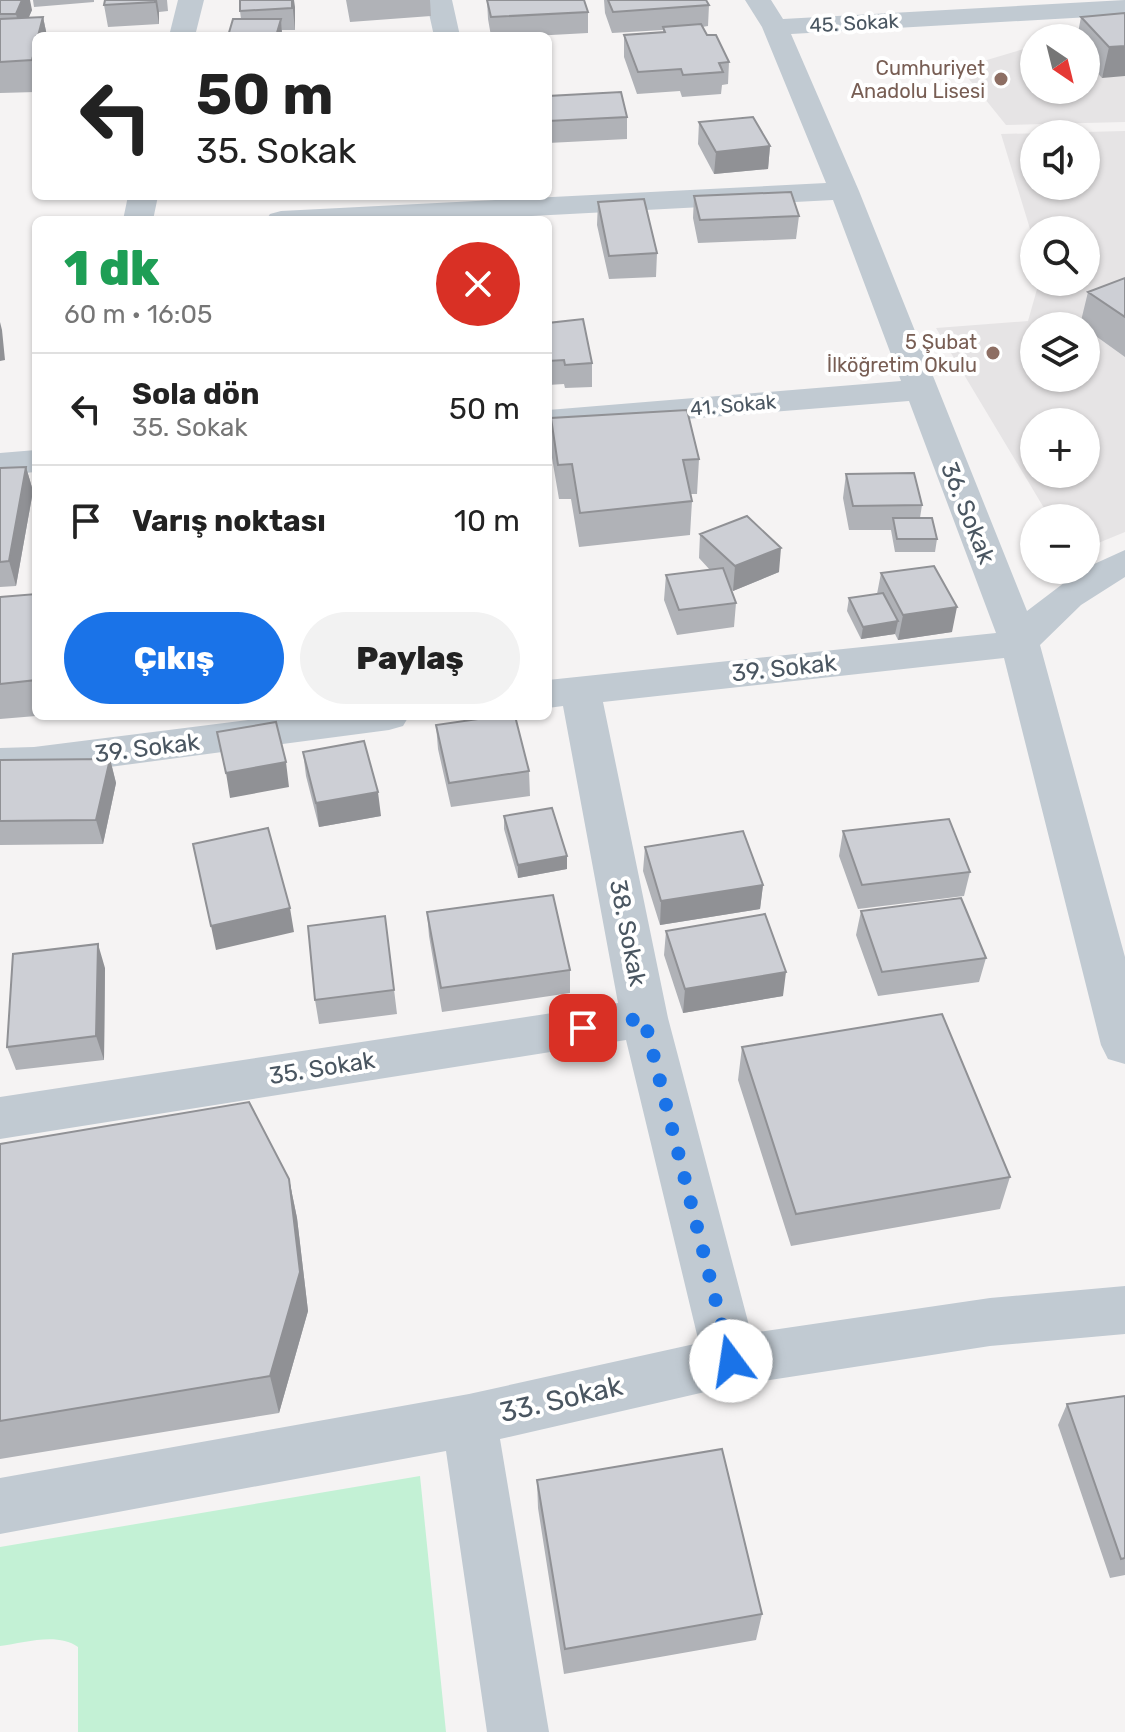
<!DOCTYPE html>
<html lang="tr">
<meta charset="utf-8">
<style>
:root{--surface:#fff;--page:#f2f2f2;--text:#222;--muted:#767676;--line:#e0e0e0;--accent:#1a73e8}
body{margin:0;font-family:Rubik,sans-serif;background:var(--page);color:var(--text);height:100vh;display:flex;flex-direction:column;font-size:30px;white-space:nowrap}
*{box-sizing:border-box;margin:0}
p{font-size:26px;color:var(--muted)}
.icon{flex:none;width:44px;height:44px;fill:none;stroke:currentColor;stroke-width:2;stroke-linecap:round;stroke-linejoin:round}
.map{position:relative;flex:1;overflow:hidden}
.details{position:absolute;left:32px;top:216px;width:520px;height:504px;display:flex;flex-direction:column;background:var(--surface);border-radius:12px;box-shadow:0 2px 6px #0004}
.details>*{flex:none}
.hud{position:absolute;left:32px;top:32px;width:520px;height:168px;border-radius:12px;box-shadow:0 2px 6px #0004;background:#fff;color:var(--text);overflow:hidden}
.needle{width:52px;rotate:145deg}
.tools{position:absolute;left:1020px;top:24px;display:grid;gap:16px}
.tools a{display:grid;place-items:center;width:80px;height:80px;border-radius:50%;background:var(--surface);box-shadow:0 2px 6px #0004;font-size:40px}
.pin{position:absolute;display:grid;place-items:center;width:68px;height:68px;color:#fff;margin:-34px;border-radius:16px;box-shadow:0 4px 12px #0006}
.me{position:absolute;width:88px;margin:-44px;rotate:346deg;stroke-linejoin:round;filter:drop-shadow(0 0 6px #0008)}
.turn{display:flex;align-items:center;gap:28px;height:168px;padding:0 32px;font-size:36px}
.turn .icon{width:104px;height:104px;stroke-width:2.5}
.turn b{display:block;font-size:56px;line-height:68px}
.round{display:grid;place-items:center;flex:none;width:84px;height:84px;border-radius:42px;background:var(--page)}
.head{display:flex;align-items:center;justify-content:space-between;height:136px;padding:0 32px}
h1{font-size:48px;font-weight:800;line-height:60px;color:#1e9e55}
.button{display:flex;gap:16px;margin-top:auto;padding:16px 32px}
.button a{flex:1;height:92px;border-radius:48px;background:var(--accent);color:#fff;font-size:32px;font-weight:800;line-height:92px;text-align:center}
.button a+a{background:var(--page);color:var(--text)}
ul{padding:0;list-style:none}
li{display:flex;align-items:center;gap:24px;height:112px;padding:0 32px;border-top:2px solid var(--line)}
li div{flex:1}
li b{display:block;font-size:30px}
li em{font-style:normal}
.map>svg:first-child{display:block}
.education{fill:#e6e4e5;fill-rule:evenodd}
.green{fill:#c3f1d5}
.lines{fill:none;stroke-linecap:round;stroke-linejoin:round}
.minor{fill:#c1cad2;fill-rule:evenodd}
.wall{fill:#b0b2b7}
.shaded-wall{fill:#909195}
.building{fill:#cdcfd5;stroke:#909195;stroke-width:2}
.route{stroke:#1a73e8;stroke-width:14;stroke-dasharray:0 25.2}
.education-dot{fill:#8d6e63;stroke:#fff;stroke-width:3}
.labels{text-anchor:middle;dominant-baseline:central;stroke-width:8;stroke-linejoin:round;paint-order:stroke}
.far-street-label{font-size:20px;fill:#4a5661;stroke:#fff}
.far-education-label{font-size:20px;fill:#785e54;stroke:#fff;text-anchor:end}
.street-label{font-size:24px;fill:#4a5661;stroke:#fff}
.near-street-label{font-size:28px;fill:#4a5661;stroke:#fff}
</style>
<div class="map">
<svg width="1125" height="1732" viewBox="0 0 1125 1732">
<rect width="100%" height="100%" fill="#f5f3f3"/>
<path class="education" d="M1125,33V122L1006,125L960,68L1034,46V90H1086V38H1069Z
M1125,131V532L1086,548V518H1050L936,328L1028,321L1039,282H1086V230H1034V242L1001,134ZM1034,134H1086V186H1034ZM1034,326H1086V378H1034ZM1034,422H1086V474H1034Z"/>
<path class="green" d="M420,1476L446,1732H78V1647C57,1632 24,1643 0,1646V1547Z"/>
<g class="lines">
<path class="minor" d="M178,0H204L195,36H169Z
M426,0H452L460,36H434Z
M745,0H771L783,19L1125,0V15L791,34L859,191L1027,611L1081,570L1125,550V577L1081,605L1040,645L1125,957V1064L1108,1059L1101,1045L1004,658L603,702L668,1018L751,1333L990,1298L1125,1286V1334L990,1346L731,1386L500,1439L549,1732H487L446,1451L0,1534V1478L469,1394L699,1343L626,1040L0,1139V1097L618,1003L563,706L548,708V680L996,633L909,401L548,430V410L901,381L833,200L456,220H266L270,214L281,211L826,183L762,27Z
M128,196H158L153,220H123Z
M36,450V472L0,475V453Z
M279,716H409L403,726L389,730L34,777L0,778V748L34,747Z"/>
</g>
<path class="wall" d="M0,0L32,10L28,18L43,17L47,36H36V92L0,93Z
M33,0H94V2L34,7Z
M105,0H167L168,11L159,12V24L108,27L104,5Z
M346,0H430L431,16L350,22Z
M487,0L588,12V33L533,36H491L488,19Z
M604,0H706L709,5L708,26L702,27L707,35L729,62L728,84L722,85L721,94L682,97L680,91L637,94L624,57V35L663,32V30L612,33L605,13Z
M295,7V30H282V36H228L241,19L240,11Z
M1125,13L1102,78L1086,60V38H1077L1081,17Z
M548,96L627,117V139L548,143Z
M699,122L770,146L768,169L714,174L698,144Z
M694,196L799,216L796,239L698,243L693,218Z
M598,202L657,253L656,277L609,279L597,225Z
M1125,278V357L1086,329V326L1080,325L1088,292Z
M548,323L592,363V387L565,388L564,384L548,385Z
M551,418L699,459L697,494H690L692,501L690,535L579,547L571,499H559L551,452Z
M26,467L33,491L16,586L0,587V468Z
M846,474L922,505L920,518L937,539L935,552H895L891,530H849L843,498Z
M700,534L779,572L733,591L731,589L736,603L734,627L677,635L664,600L666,575L710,570L699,558Z
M881,573L952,632L898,640L895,634L861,639L847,611L849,598L877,594Z
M36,594V716L0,719V597Z
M436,725L529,771L530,796L451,807L438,749Z
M303,752L381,816L319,827L306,776Z
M110,759L116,783L103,844L0,845V760Z
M504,816L567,856V869L518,878L504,829Z
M843,831L970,872L964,896L858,909L839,856Z
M645,847L763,885L760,909L660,925L643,871Z
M861,911L986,958L979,982L878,996L856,935Z
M427,912L570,970V993L442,1012L429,936Z
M385,916L397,1014L319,1024L315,1000Z
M666,931L783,996L683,1013L664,955Z
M105,968L104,1060L16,1070L7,1047Z
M742,1047L1010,1177L1000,1209L791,1246L738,1080Z
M0,1144L289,1179L297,1218L308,1311L279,1413L0,1459Z
M1125,1396V1575L1110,1578L1058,1425L1067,1404Z
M537,1480L762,1614L756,1640L564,1674L538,1508Z"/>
<path class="shaded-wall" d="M22,0H30L32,10L21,36L16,14Z
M155,0H157L159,12V24Z
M292,0H294L295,7V30Z
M43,17L47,36H38Z
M281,19L282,36H276Z
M36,45V79L32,60Z
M1125,46V76L1102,78L1109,47Z
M770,146L768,169L714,174L716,152Z
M0,322L2,330L5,360L0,361Z
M26,467L33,491L16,586L9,561Z
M781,548L779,572L733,591L735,566Z
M957,607L952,632L898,640L903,615Z
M898,621L895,634L861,639L863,627Z
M110,759L116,783L103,844L96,820Z
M286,762L289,787L230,798L226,773Z
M378,792L381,816L319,827L316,803Z
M567,856V869L518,878V865Z
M763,885L760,909L660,925L661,901Z
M290,908L294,932L216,950L211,926Z
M98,944L105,968L104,1060L96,1036Z
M786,972L783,996L683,1013L685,989Z
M289,1179L297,1218L308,1311L279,1413L270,1376Z"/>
<path class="building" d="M0,0H22L16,14H0Z
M105,0H155V2L104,5Z
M240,0H292V8L240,11Z
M487,0H584L588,12L491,17Z
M608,0H706L709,5L613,12Z
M1125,13V46L1109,47L1081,17Z
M43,17L38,36H36V45L32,60L0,62V19Z
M233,19H281L276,36H228Z
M701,24L707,35H716L729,62L719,63L723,72L683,75L681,69L638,72L624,35L665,32L663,27Z
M621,92L627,117L548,121V96Z
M753,117L770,146L716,152L699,122Z
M791,192L799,216L700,220L694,196Z
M644,199L657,253L609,256L598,202Z
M1125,278V317L1088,292Z
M583,319L592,363L565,365L564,360L548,361V323Z
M687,410L699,459L683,460L692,501L580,513L572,464L558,465L551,418Z
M26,467L9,561L0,562V468Z
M914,473L922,505L853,506L846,474Z
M747,516L781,548L735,566L700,534Z
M893,518H932L937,539H897Z
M934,566L957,607L903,615L881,573Z
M723,568L736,603L679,610L666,575Z
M883,593L898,621L863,627L849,598Z
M36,594V680L0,684V597Z
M499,716H515L529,771L449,783L436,725Z
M276,722L286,762L226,773L217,732Z
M364,741L378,792L316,803L303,752Z
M110,759L96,820L0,821V760Z
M552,808L567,856L518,865L504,816Z
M949,819L970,872L862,885L843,831Z
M268,828L290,908L211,926L193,844Z
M743,831L763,885L661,901L645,847Z
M553,895L570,970L441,988L427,912Z
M961,898L986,958L882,972L861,911Z
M765,914L786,972L685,989L666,931Z
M385,916L394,990L315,1000L308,926Z
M98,944L96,1036L7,1047L13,954Z
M942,1014L1010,1177L796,1214L742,1047Z
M249,1102L289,1179L300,1272L270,1376L0,1421V1144Z
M1125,1396V1558L1121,1559L1067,1404Z
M722,1449L762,1614L565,1649L537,1480Z"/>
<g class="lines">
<path class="route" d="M583,1028L644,1018L731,1361"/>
</g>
<g class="education-dot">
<circle cx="1001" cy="79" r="8"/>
<circle cx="993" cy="353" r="8"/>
</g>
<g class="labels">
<g class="far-street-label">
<text transform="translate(854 23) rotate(-3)">45. Sokak</text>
<text transform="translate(733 405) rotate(-5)">41. Sokak</text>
</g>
<g class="far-education-label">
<text x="985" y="68">Cumhuriyet<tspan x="985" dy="23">Anadolu Lisesi</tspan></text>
<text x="977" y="342">5 Şubat<tspan x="977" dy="23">İlköğretim Okulu</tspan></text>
</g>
<g class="street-label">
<text transform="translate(968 513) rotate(68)">36. Sokak</text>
<text transform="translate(784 668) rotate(-6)">39. Sokak</text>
<text transform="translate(147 748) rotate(-7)">39. Sokak</text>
<text transform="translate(628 933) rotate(79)">38. Sokak</text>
<text transform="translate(322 1068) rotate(-9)">35. Sokak</text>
</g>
<g class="near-street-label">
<text transform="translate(561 1399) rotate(-13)">33. Sokak</text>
</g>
</g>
</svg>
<div class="tools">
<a><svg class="needle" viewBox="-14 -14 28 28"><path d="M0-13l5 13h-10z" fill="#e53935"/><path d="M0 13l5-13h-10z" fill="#767676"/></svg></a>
<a><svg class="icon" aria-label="sound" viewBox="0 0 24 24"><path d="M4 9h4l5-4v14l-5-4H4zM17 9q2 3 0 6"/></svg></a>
<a><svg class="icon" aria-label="search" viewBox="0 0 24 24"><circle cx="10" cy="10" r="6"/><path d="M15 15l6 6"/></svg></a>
<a><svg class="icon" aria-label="layers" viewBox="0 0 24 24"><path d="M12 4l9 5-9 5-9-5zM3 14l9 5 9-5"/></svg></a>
<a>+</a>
<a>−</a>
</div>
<div class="pin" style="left:583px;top:1028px;background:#d93025"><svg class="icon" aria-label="arrive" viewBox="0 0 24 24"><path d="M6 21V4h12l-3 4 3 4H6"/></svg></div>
<svg class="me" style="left:731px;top:1361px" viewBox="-20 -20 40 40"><circle r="19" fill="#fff"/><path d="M0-13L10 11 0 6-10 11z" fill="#1a73e8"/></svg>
<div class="hud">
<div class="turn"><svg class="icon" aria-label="left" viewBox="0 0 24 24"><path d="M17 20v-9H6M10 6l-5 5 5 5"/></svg><div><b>50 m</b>35. Sokak</div></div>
</div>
<section class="details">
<div class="head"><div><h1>1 dk</h1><p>60 m · 16:05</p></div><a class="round" style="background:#d93025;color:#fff"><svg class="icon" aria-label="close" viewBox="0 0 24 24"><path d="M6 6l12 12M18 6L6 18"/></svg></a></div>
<ul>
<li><svg class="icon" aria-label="left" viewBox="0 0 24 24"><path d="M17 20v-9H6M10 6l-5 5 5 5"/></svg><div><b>Sola dön</b><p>35. Sokak</p></div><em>50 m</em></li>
<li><svg class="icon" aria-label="arrive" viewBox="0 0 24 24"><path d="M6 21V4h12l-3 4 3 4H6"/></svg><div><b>Varış noktası</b></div><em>10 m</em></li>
</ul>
<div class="button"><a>Çıkış</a><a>Paylaş</a></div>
</section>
</div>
